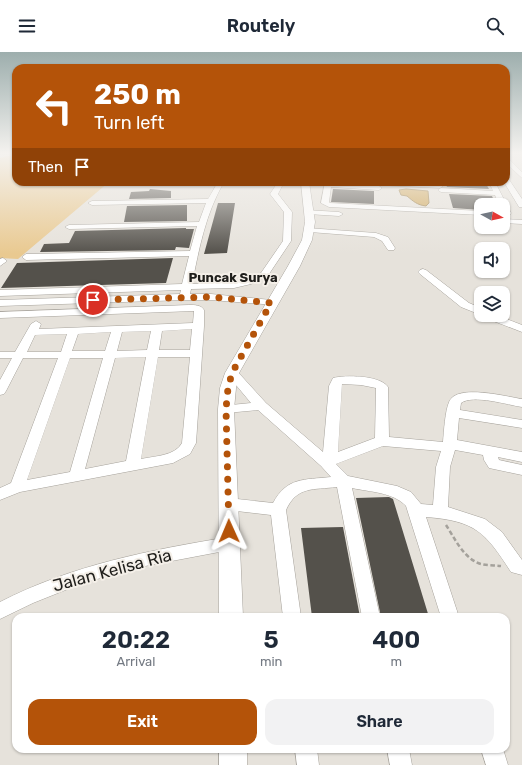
<!DOCTYPE html>
<style>
:root{--surface:#fff;--page:#f2f2f3;--text:#1f2937;--muted:#747a83;--accent:#b45309}
body{margin:0;font-family:Rubik,sans-serif;background:var(--page);color:var(--text);height:100vh;display:flex;flex-direction:column;font-size:15px;white-space:nowrap}
*{box-sizing:border-box;margin:0}
p{font-size:13px;color:var(--muted)}
.icon{flex:none;width:22px;height:22px;fill:none;stroke:currentColor;stroke-width:2;stroke-linecap:round;stroke-linejoin:round}
.map{position:relative;flex:1;overflow:hidden}
.drawer{position:absolute;left:12px;top:561px;width:498px;height:140px;display:flex;flex-direction:column;background:var(--surface);border-radius:12px;box-shadow:0 1px 3px #0004}
.drawer>*{flex:none}
.hud{position:absolute;left:12px;top:12px;width:498px;height:122px;border-radius:12px;box-shadow:0 1px 3px #0004;background:#b45309;color:#fff;overflow:hidden}
.needle{width:26px;rotate:98deg}
.controls{position:absolute;left:474px;top:146px;display:grid;gap:8px}
.controls a{display:grid;place-items:center;width:36px;height:36px;border-radius:8px;background:var(--surface);box-shadow:0 1px 3px #0004;font-size:20px}
.pin{position:absolute;display:grid;place-items:center;width:34px;height:34px;color:#fff;margin:-17px;border:2px solid #fff;border-radius:50%;box-shadow:0 1px 4px #0007}
.me{position:absolute;width:44px;margin:-22px;rotate:359deg;stroke-linejoin:round;filter:drop-shadow(0 0 3px #0008)}
.turn{display:flex;align-items:center;gap:14px;height:84px;padding:0 16px;font-size:18px}
.turn .icon{width:52px;height:52px;stroke-width:2.5}
.turn b{display:block;font-size:28px;line-height:34px}
.then{display:flex;align-items:center;height:38px;padding:0 16px;background:#0003;gap:8px;font-size:15px}
.eta{display:flex;justify-content:space-evenly;align-items:center;height:68px;text-align:center}
.eta b{font-size:24px;font-weight:600;line-height:28px}
.button{display:flex;gap:8px;margin-top:auto;padding:8px 16px}
.button a{flex:1;height:46px;border-radius:12px;background:var(--accent);color:#fff;font-size:16px;font-weight:600;line-height:46px;text-align:center}
.button a+a{background:var(--page);color:var(--text)}
header{display:flex;justify-content:space-between;align-items:center;height:52px;padding:0 16px;background:var(--surface);font-size:18px;font-weight:600}
.map>svg:first-child{display:block}
.green{fill:#e9c990}
.water{fill:#cea454;stroke:#9a7c43}
.building{fill:#54514b}
.lines{fill:none;stroke-linecap:round;stroke-linejoin:round}
.minor-casing{stroke:#a6a29b;stroke-width:1}
.major-casing{stroke:#a6a29b;stroke-width:1}
.path{stroke:#a4a19b;stroke-width:2.5;stroke-dasharray:4.5 2.5;stroke-linecap:butt}
.minor{fill:#fff;fill-rule:evenodd}
.major{fill:#fff;fill-rule:evenodd}
.route{stroke:#b45309;stroke-width:7;stroke-dasharray:0 12.6}
.labels{text-anchor:middle;dominant-baseline:central;stroke-width:4;stroke-linejoin:round;paint-order:stroke}
.far-neighbourhood-label{font-size:13px;font-weight:bold;fill:#1f1e1b;stroke:#f4efe8}
.near-street-label{font-size:17px;fill:#1f1e1b;stroke:#f4efe8}
</style>
<header><svg class="icon" aria-label="menu" viewBox="0 0 24 24"><path d="M4 6h16M4 12h16M4 18h16"/></svg>Routely<svg class="icon" aria-label="search" viewBox="0 0 24 24"><circle cx="10" cy="10" r="6"/><path d="M15 15l6 6"/></svg></header>
<div class="map">
<svg width="522" height="713" viewBox="0 0 522 713">
<rect width="100%" height="100%" fill="#e6e2db"/>
<path class="green" d="M7,104H16V130H109L18,207L0,206V106Z"/>
<path class="water" d="M406,137L428,139L429,151L426,154C417,153 413,149 407,144L401,143L399,138Z"/>
<path class="building" d="M445,130H485L489,137L447,135Z
M150,137L171,139V146L129,147L131,140L149,139Z
M333,137L374,139V152L331,150Z
M449,142L492,144L496,153H481V158L453,156Z
M218,151H235L227,201L204,202Z
M187,153V169L124,170L127,154Z
M186,176V177H194L189,196L176,195L175,198L40,200L44,192L69,191L75,179Z
M173,206L166,231L1,236L17,211Z
M389,445L393,447L429,565H381L356,446Z
M343,475L360,565H312L301,476Z"/>
<g class="lines">
<defs>
<path id="minor" d="M506,107L511,109L522,120V126L506,111Z
M506,125L508,126L522,147V155H519L504,130H506Z
M218,130H224C206,161 199,196 192,232L234,230L245,228L261,221L283,189L284,160L270,142L278,130H284L278,142L292,160L291,189L267,225L251,232L234,236L191,237L190,242H211L271,248L276,251L275,253L211,248H185L0,254V248L180,242L181,238L0,244V238L182,232L189,204L26,208L22,205L26,202L190,199L197,174L69,177L65,175L69,173L199,170L206,151L92,153L88,151L92,149L208,147Z
M325,130L379,134L382,136L379,138L331,135L329,150L330,151L481,159V163L329,155L321,151Z
M376,130L440,132L443,134L440,136L379,133L377,132Z
M489,130H495L511,161L510,163L503,164V153H499L495,143L441,140L438,138L441,136L493,139Z
M305,158L339,160L343,162L339,164L308,162H305Z
M503,167L522,168V172L503,171Z
M307,176L376,181L388,185L395,196L394,198H388L382,189L374,185L310,180L306,178Z
M3,206L7,209L0,214V207Z
M423,217L426,218L469,251L481,256V263L461,255L420,222L418,220L420,218Z
M189,253C195,253 201,253 204,258V274L196,391L190,402L173,411L20,440L0,448V436L11,431L58,306H23L6,339L4,342L0,343V328L12,306H0V300H15L31,272L36,269L41,272L39,277L193,271L194,259L0,266V260ZM192,277L190,298H159L162,279ZM151,279L147,298L117,299L122,280ZM111,280L105,299H72L78,282ZM67,282L61,300H27L35,283ZM146,305L126,409L85,417L115,306ZM158,305H190L182,391C175,404 155,404 141,407ZM70,306H103L70,420L27,428Z
M482,263H496L522,273V280L483,265Z
M232,317L236,318L266,351L323,400L329,334L333,326C345,323 380,323 388,335L389,385L443,390C444,378 445,360 449,350C456,331 508,345 522,347V355C508,353 473,342 461,351L460,358L522,368V376L459,366L457,388L522,400V410L498,405L499,408L522,413V423L489,416L484,408L483,403L455,398L450,415L448,455L485,467L502,480L522,508V523L511,520C485,480 476,469 426,465L459,565H441L406,454C393,440 370,440 352,436L380,565H362L337,435C313,438 297,434 286,458L301,565H283L271,463L228,458L222,456L220,452L222,448L228,446L273,451C287,425 304,428 331,425L321,414L258,358L226,361L221,360L219,357L221,354L251,351L226,321L228,318ZM342,332L361,333L376,336L375,386L338,400ZM383,394L441,399L436,415L433,453L421,452L411,440L397,434L348,424L336,412Z
M229,485L235,487L237,492L235,497L140,515L83,531L33,551L0,567V550C72,513 150,498 229,485Z
M295,697H317L319,713H297Z
M387,697H409L412,713H390Z
M481,697H503L508,713H486Z"/>
<path id="major" d="M301,130H309L315,170L312,188L300,214L239,321L236,336L234,357L243,565H219L218,357L220,336L225,321L288,214L302,188L305,170Z
M219,697H247V713H219Z"/>
</defs>
<use href="#minor" class="minor-casing"/>
<use href="#major" class="major-casing"/>
<path class="path" d="M446,473C454,485 462,503 476,510C483,514 493,513 501,514"/>
<use href="#minor" class="minor"/>
<use href="#major" class="major"/>
</g>
<linearGradient id="sky" x2="0" y2="1"><stop stop-color="#9daead"/><stop offset="0.5" stop-color="#f4f2ef"/><stop offset="1" stop-color="#f4f2ef" stop-opacity="0"/></linearGradient>
<rect width="522" height="202" fill="url(#sky)"/>
<g class="lines">
<path class="route" d="M93,248L211,245L271,251L232,321L228,336L226,357L229,479"/>
</g>
<g class="labels">
<g class="far-neighbourhood-label">
<text x="233" y="225">Puncak Surya</text>
</g>
<g class="near-street-label">
<text transform="translate(112 518) rotate(-15)">Jalan Kelisa Ria</text>
</g>
</g>
</svg>
<div class="controls">
<a><svg class="needle" viewBox="-14 -14 28 28"><path d="M0-13l5 13h-10z" fill="#e53935"/><path d="M0 13l5-13h-10z" fill="#747a83"/></svg></a>
<a><svg class="icon" aria-label="sound" viewBox="0 0 24 24"><path d="M4 9h4l5-4v14l-5-4H4zM17 9q2 3 0 6"/></svg></a>
<a><svg class="icon" aria-label="layers" viewBox="0 0 24 24"><path d="M12 4l9 5-9 5-9-5zM3 14l9 5 9-5"/></svg></a>
</div>
<div class="pin" style="left:93px;top:248px;background:#d93025"><svg class="icon" aria-label="arrive" viewBox="0 0 24 24"><path d="M6 21V4h12l-3 4 3 4H6"/></svg></div>
<svg class="me" style="left:229px;top:479px" viewBox="-20 -20 40 40"><path d="M0-17L14 15 0 8-14 15z" fill="#b45309" stroke="#fff" stroke-width="4"/></svg>
<div class="hud">
<div class="turn"><svg class="icon" aria-label="left" viewBox="0 0 24 24"><path d="M17 20v-9H6M10 6l-5 5 5 5"/></svg><div><b>250 m</b>Turn left</div></div>
<div class="then">Then<svg class="icon" aria-label="arrive" viewBox="0 0 24 24"><path d="M6 21V4h12l-3 4 3 4H6"/></svg></div>
</div>
<section class="drawer">
<div class="eta">
<div><b>20:22</b><p>Arrival</p></div>
<div><b>5</b><p>min</p></div>
<div><b>400</b><p>m</p></div>
</div>
<div class="button"><a>Exit</a><a>Share</a></div>
</section>
</div>
